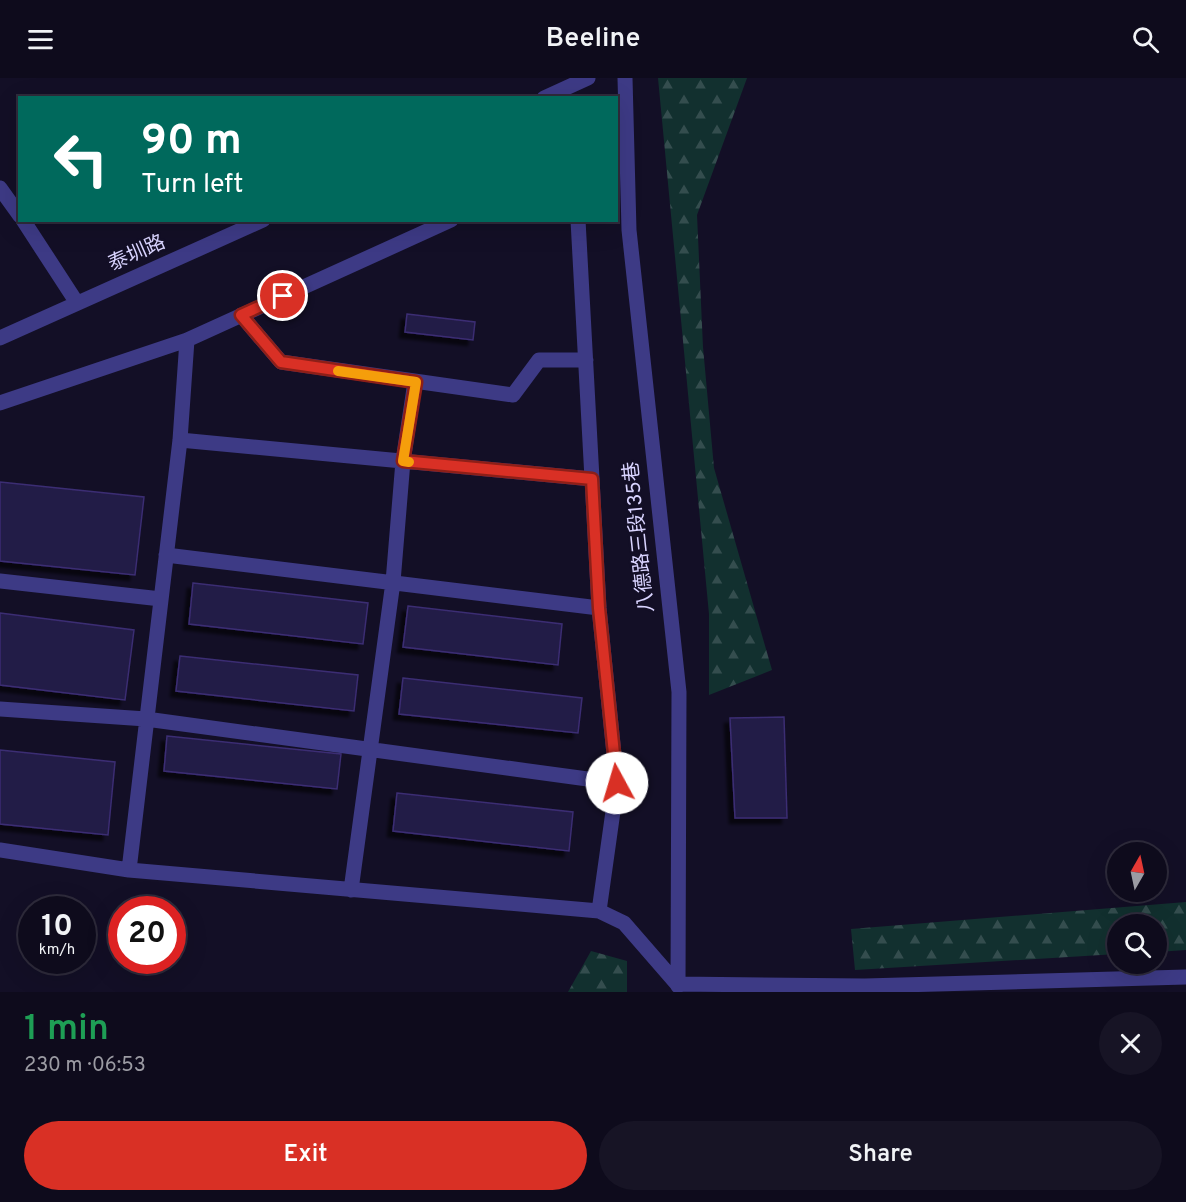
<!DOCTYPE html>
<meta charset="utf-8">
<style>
:root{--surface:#0e0b1c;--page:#171425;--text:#f1f3f6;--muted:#9b9ba3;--line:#2e2b3b;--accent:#d93025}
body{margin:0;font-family:Overpass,"Noto Sans TC",sans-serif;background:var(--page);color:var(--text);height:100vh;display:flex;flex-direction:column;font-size:22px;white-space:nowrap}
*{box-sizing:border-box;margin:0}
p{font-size:20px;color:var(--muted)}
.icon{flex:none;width:33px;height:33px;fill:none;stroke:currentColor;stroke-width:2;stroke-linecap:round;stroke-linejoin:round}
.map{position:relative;height:914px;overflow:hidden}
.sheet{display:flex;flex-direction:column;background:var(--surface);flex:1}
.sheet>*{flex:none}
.top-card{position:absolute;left:18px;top:18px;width:600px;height:126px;border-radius:0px;box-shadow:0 6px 24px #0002,0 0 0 2px var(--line);background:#00695c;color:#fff;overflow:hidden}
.needle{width:39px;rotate:9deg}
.buttons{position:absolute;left:1107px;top:764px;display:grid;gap:12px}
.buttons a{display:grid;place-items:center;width:60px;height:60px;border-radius:50%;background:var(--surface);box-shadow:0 6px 24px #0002,0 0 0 2px var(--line);font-size:30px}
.speed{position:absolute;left:18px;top:818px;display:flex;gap:12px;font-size:30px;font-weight:700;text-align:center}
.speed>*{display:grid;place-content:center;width:78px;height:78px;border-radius:50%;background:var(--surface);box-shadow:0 6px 24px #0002,0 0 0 2px var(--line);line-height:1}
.speed small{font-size:15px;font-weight:400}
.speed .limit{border:9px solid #d22;background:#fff;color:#111}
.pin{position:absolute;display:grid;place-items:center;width:51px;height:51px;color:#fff;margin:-26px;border:3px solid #fff;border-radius:50%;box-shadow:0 2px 6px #0007}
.me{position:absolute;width:66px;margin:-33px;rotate:354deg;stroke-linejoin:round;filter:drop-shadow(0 0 4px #0008)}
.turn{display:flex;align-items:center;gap:21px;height:126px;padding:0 24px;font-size:27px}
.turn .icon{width:78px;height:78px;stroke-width:2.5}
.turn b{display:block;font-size:42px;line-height:51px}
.round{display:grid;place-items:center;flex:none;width:63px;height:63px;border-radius:32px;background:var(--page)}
.summary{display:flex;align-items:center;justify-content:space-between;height:102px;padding:0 24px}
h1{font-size:36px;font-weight:600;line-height:45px;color:#1e9e55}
.primary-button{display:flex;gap:12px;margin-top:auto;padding:12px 24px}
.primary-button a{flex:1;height:69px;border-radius:36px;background:var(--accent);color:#fff;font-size:24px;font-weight:600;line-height:69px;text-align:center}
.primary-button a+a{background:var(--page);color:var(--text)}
header{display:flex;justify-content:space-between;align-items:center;height:78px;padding:0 24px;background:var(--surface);font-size:27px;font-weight:600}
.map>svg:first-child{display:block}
.forest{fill:url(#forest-firs)}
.building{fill:#241b47;stroke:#3b2d73;stroke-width:1.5;filter:url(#shadow)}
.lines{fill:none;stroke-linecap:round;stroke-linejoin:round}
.minor{stroke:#3d3a85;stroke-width:15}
.route-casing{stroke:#8d1f18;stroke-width:15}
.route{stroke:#d93025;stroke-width:10}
.slow{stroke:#f59e0b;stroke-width:10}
.labels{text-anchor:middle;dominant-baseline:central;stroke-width:4.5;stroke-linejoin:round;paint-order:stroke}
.street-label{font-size:20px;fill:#d9d4ff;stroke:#130f26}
</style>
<header><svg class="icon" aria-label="menu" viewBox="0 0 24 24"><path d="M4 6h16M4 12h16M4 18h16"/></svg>Beeline<svg class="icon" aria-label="search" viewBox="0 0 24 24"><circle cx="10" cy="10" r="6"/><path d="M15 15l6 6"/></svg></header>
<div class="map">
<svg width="1186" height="914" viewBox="0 0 1186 914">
<defs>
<pattern id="forest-firs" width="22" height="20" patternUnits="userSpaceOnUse" patternTransform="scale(1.5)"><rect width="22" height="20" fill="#12302f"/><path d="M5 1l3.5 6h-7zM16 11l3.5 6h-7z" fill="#344d4e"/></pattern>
<filter id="shadow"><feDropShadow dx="-5.5" dy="5.5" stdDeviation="1.5" flood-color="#0009"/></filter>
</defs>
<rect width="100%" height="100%" fill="#130f26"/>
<path class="forest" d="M658,0H747L697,137L703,269L714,390L772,592L709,617V536Z
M1186,824V872L1157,874L1156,846H1118L1117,876L855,892L851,851Z
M591,873L627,883V914H568Z"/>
<path class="building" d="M407,236L475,244L473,262L405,254Z
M0,404L144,419L135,497L0,483Z
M193,505L368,525L363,566L189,546Z
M408,528L562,546L558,587L403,569Z
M0,535L134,552L125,622L0,607Z
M180,578L358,597L354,633L176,613Z
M403,600L582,620L578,655L399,636Z
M784,639L787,740H735L730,640Z
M167,658L341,676L337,711L164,693Z
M0,672L115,684L108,757L0,746Z
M397,715L573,734L569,773L393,753Z"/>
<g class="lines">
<path class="minor" d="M625,0L629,152L679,614L678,908
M544,20L588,0
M0,110L20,138
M23,142L77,225
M578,142L599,530L617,705L599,833
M241,237L281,284L513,317L539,282H586
M0,260L263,142
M0,325L187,262L451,142
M180,362L592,401
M166,477L599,530
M0,503L161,521
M0,631L146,641L617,705
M0,772L129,792L599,833L624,845L677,906L865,908L1186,899
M129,792L180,362L187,262
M351,812L393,504L403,383L415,304"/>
</g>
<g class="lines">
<defs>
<path id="route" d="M283,218L241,237L281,284L416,304L403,383L592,401L599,530L617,705"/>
</defs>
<use href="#route" class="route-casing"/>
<use href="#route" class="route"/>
<path class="slow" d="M338,293L416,304L403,383L409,384"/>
</g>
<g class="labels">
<g class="street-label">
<text transform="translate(137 176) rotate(-24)">泰圳路</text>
<text transform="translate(640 459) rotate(-96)">八德路三段135巷</text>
</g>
</g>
</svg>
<div class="buttons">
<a><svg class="needle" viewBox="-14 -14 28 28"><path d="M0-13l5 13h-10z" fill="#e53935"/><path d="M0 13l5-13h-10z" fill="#9b9ba3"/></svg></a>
<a><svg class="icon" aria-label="search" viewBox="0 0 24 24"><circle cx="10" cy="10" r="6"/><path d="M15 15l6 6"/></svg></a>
</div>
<div class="speed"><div>10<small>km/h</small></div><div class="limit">20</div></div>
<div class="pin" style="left:283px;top:218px;background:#d93025"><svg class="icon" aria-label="arrive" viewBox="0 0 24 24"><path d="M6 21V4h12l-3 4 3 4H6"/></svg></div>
<svg class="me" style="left:617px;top:705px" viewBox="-20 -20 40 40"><circle r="19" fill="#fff"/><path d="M0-13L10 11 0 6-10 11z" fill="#d93025"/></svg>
<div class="top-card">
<div class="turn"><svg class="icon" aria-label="left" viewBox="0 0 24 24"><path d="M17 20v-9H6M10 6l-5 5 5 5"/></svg><div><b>90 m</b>Turn left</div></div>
</div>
</div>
<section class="sheet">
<div class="summary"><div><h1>1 min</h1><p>230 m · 06:53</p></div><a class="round"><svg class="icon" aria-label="close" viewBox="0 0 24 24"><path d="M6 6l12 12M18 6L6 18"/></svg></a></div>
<div class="primary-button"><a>Exit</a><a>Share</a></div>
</section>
